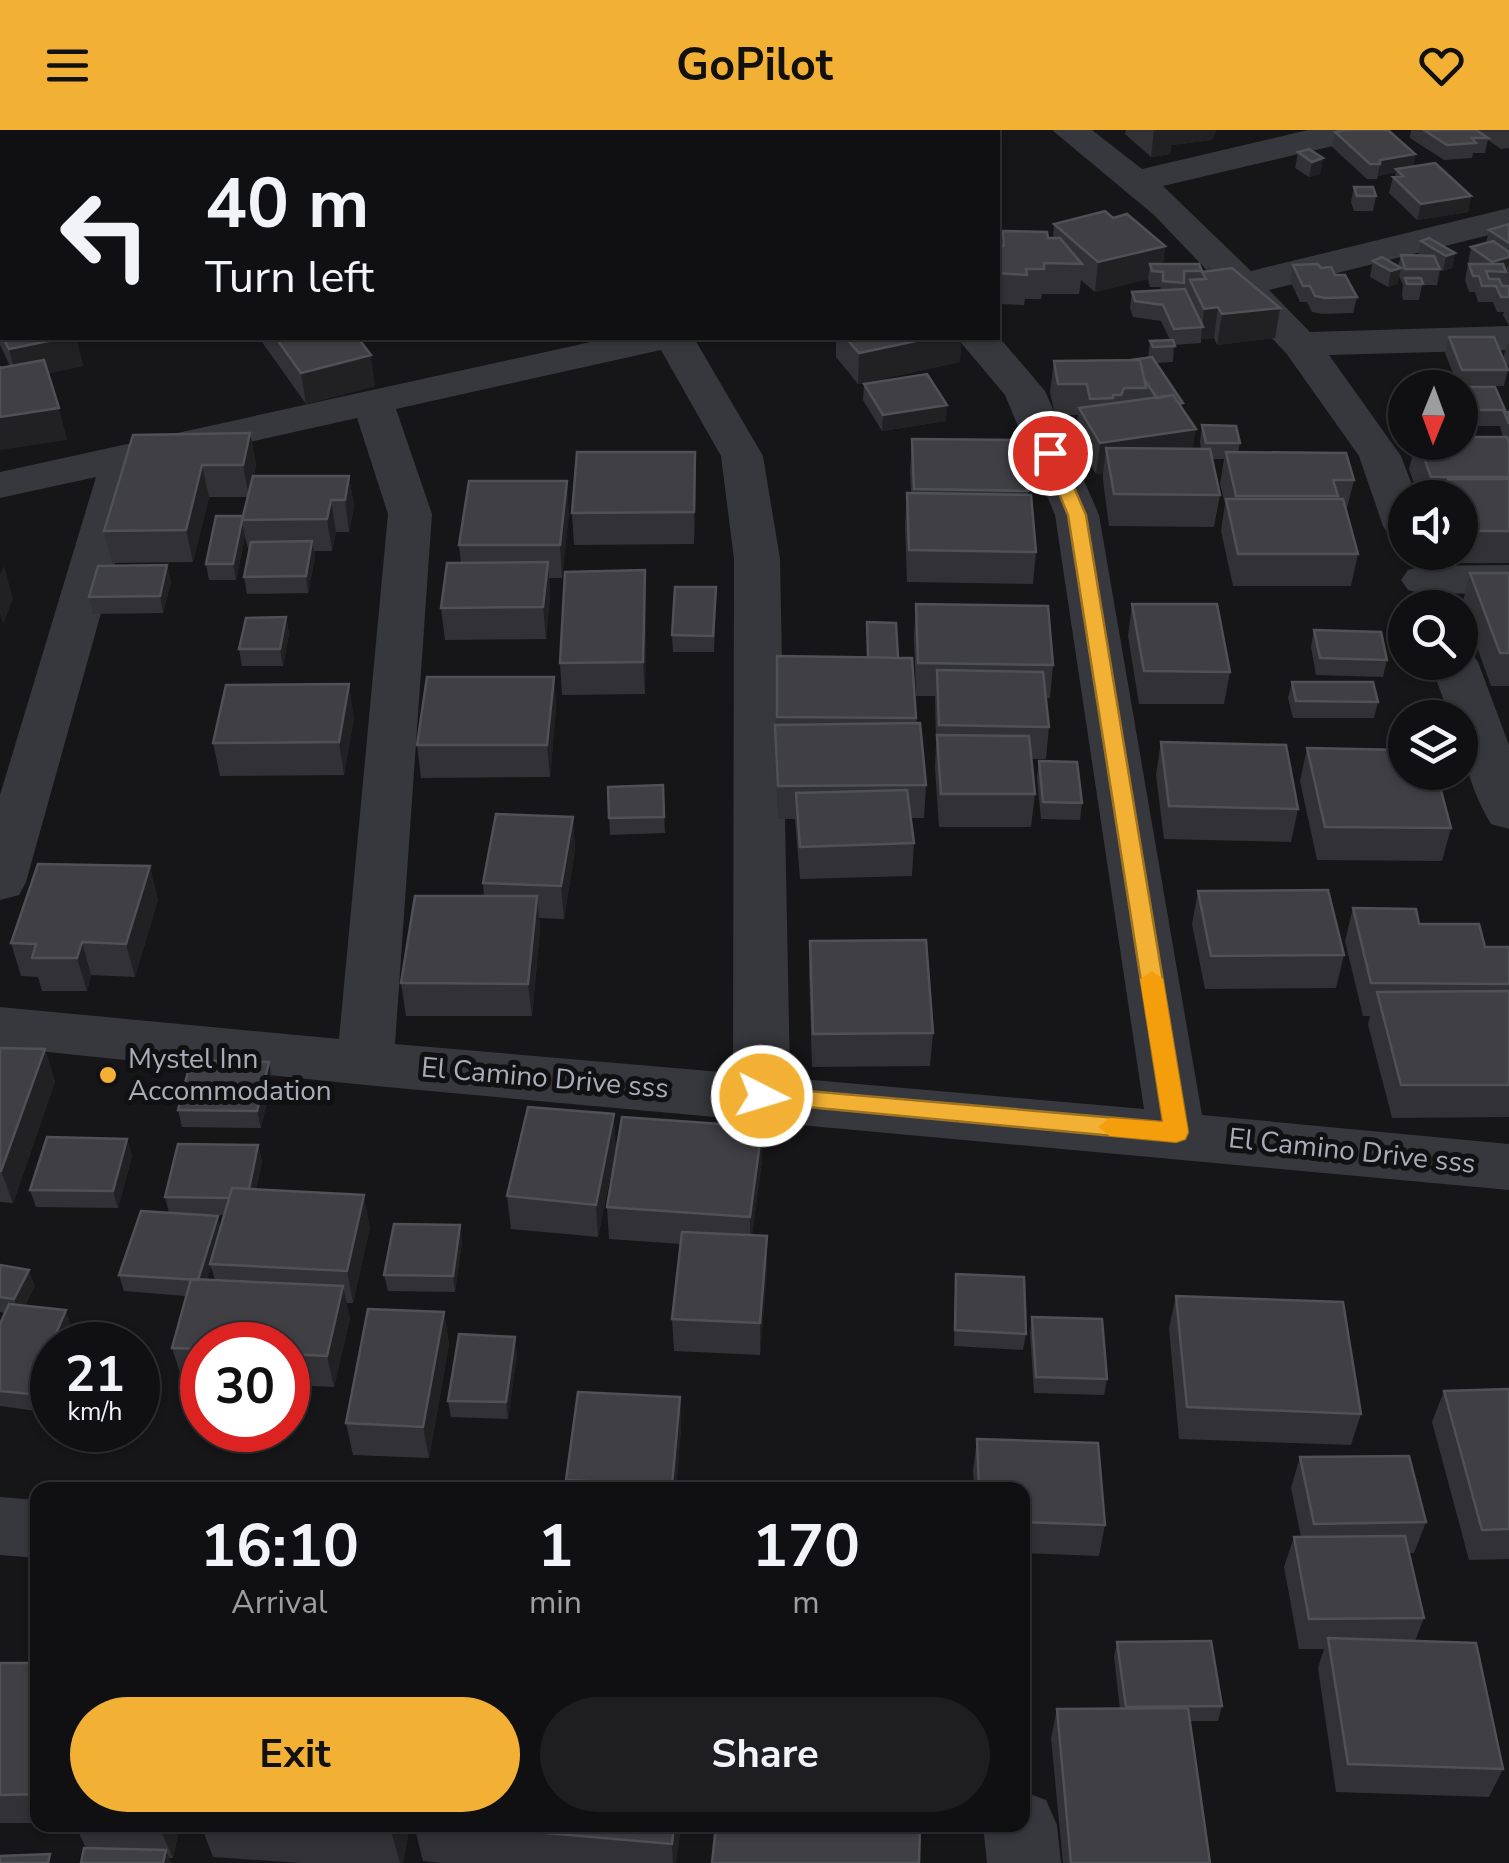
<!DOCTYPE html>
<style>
:root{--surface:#101012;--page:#1e1e20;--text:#f1f3f6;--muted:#9c9d9f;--line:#303032;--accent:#f2b134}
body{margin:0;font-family:"Nunito Sans",sans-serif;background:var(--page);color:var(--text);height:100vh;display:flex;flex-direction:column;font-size:38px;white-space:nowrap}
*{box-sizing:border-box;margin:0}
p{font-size:32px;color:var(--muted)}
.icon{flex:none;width:55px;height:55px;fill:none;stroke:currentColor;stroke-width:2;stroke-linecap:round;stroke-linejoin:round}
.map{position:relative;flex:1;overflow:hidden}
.side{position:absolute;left:30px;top:1352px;width:1000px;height:350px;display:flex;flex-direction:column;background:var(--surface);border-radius:20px;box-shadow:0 2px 8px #0004,0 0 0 2px var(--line)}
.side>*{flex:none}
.hud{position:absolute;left:0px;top:0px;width:1000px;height:210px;box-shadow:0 2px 8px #0004,0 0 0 2px var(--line);background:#101012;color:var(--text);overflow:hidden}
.needle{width:65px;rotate:181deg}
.controls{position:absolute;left:1388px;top:240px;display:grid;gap:20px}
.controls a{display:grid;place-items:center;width:90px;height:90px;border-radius:50%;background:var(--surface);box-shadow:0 2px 8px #0004,0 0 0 2px var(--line);font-size:50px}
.speed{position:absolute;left:30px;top:1192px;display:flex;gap:20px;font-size:50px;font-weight:700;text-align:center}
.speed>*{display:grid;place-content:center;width:130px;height:130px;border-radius:50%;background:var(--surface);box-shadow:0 2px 8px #0004,0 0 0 2px var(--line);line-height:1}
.speed small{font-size:25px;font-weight:400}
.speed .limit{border:15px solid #d22;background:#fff;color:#111}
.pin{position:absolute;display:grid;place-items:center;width:85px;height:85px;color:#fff;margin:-42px;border:5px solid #fff;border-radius:50%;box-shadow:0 2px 10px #0007}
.me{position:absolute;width:110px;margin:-55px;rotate:95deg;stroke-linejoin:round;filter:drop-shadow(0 0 8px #0008)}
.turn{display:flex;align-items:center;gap:35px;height:210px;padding:0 40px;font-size:45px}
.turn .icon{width:130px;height:130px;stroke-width:2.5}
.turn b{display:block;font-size:70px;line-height:85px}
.eta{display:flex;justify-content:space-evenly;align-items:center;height:170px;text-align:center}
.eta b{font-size:60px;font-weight:700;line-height:70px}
.action{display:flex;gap:20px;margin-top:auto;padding:20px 40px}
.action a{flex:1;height:115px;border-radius:60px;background:var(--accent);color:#111;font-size:40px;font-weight:700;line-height:115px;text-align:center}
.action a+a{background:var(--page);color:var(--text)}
header{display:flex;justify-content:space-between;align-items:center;height:130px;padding:0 40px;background:var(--accent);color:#111;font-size:45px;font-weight:700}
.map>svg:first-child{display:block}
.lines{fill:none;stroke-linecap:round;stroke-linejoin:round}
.minor{fill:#37383d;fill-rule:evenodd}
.wall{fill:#323236;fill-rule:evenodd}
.shaded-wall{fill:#212124}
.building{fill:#3f3f44;stroke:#4f5156;stroke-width:2.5}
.route{fill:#f2b134;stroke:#9d7322;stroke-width:2.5}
.slow{fill:#f59e0b}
.poi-dot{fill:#f2b134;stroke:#111113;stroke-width:4}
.labels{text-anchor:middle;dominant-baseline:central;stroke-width:10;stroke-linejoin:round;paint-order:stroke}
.poi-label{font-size:28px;fill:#a8adb8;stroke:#111113;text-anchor:start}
.street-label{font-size:28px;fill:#a8adb8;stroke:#111113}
</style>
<header><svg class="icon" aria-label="menu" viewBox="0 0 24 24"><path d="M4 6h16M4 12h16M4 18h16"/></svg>GoPilot<svg class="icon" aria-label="heart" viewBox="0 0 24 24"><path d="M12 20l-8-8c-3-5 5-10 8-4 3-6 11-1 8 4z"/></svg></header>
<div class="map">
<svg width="1509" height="1733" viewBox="0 0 1509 1733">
<rect width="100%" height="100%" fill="#161618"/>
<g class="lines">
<path class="minor" d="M1052,0H1092L1142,39L1308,0H1372L1367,8L1163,56L1251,141L1509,78V100L1269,160L1310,202L1509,196V220L1329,225L1401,326L1417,368H1405V409L1389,405L1383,396L1359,326L1286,223L1154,85Z
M2,19V41L0,42V20Z
M998,206L1045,261L1099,385L1202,985L1509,1014V1060L365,955L0,917V877L339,909L388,384L357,288L142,336L26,752L19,765L0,770V665L96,347L0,368V342L609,208H694L763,326L780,429L790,948L1144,979L1055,385L1005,265L957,208ZM661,220L721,326L734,429L733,943L395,914L432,384L396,279Z
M1509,435V463L1424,464L1408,460L1401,450L1408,440L1424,436Z
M1460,519L1471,522L1478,532L1509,615V699L1491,694C1472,663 1460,623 1460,588H1450L1430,532H1460Z
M0,1367L38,1370V1428L0,1425Z
M1022,1661L1046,1670L1057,1695L1061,1733H987L983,1695H1022Z"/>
</g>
<path class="wall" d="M544,0H608V2H546Z
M1126,0H1216L1212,10L1171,15L1170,24L1151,27L1125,4Z
M1411,0H1509V18L1501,19L1488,10L1485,23H1473L1472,28L1444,30L1410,8Z
M1335,2L1415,24L1413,37L1471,66L1468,82L1417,90L1389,63L1393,47H1395L1396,42L1378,46L1377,49H1367L1332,17Z
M1298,22L1323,28L1320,44L1309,47L1295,38Z
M1354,57L1376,66L1373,81H1354L1351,72Z
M1113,88L1165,116L1163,134L1202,142L1207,141L1208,136L1280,178L1275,208L1217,215L1214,208L1201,209V213L1174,215L1173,232L1156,233L1182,278L1193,319H1201L1200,312L1202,295L1240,313L1238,322L1354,350L1346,382L1358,424L1351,456H1233L1221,401L1225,374L1220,354L1224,329H1212L1220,365L1214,397L1109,396L1103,350V343L1096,344L1075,309L1078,285H1055L1050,262L1054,231L1131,230L1148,227L1150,211L1170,210L1161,191L1133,187L1130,178L1132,162L1160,160L1161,157H1150L1148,149L1095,162L1081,150L1079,164H1042L1041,169H1025L1024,175L998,174V116H1002L1003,101L1053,108L1054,94Z
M1509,94V196L1503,185L1504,182H1497L1493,172H1478L1475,162H1469L1465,150L1471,117L1486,113L1489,100Z
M1421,111L1455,123L1452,138L1443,141L1440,140L1437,155H1422L1419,170H1403L1402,164L1403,155L1399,146L1397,154L1388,157L1370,147L1373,131L1398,136L1401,125H1418Z
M1293,135L1321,138L1335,145L1357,167L1353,183L1322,184L1312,182L1307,172H1300L1290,150Z
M0,163L2,208H76L83,236L48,243L67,310L0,238L10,236L0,215Z
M1449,207L1503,229L1507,214H1509V235H1506L1508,240L1504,256H1458L1445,223Z
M261,208H358L375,256L306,274L262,212Z
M836,208H961L960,232L858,254L836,227Z
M864,254L946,291L882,301L863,270Z
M1460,258L1504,282H1509V433H1443L1439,422H1460V368H1419L1409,339L1416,312H1460L1503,307L1500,296H1460Z
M1396,260H1405V310L1393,276Z
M250,303L256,335L254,346H349L354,377L349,402H336L332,421H314L315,427L308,463L247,464L244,447L249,422L245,407L236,450H209L206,434L243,386L248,367H209L193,432L112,433L104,401Z
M912,309L1028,361L1036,422L1033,454L907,452L905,395L907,363H911L910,341Z
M696,354L694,414L574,415L572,383Z
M569,383L562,448H549L550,465L546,509L445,510L441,478L461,433L459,415Z
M167,435L171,452L163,483L93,484L89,467Z
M645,440L646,473L645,564L562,565L560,533Z
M1470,443H1509V556H1491L1462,475Z
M716,474L714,522H673L672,505Z
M916,474L1053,535L1050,568H1046L1049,597L1046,629H1032L1035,664L1031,697H939L935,638L936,615L935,566H916L914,507Z
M1132,474L1230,542L1224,574H1139L1128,506Z
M286,487L289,504L283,536H242L239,519Z
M867,492L898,528L916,588L926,655L924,688H911L914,713L912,746L800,749L795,689H778L775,627L777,526L867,527Z
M1314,500L1387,530L1383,547L1316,545L1311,517Z
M554,547L556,579L550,647L421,648L417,615Z
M1292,552L1378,572L1374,588H1293L1288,568Z
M354,587L344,645L220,646L213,613Z
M1161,612L1298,679L1291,712L1164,709L1156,645Z
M1307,618L1451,698L1442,731L1317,730L1300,651Z
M1039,631L1082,673L1080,690L1041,689L1037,648Z
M663,655L665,703L610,705L608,657Z
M573,687L575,720L564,789L539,788L540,799L532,886H406L401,853L484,766L483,753Z
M1198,761L1344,825L1336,858L1205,859L1192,794Z
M158,769L135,847L91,845L87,861H42L38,847L21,846L11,813Z
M1353,778L1419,794L1485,817H1509V987L1392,988L1368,895L1370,886H1363L1345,811Z
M810,811L933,903L930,936L812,937L809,844Z
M0,918L45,919L55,952L13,1073L0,1072Z
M272,949L261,998L182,997L178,980Z
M762,997V1030L752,1105L767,1106V1139L760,1225L674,1221L672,1189L681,1114L609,1109L607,1077Z
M127,1009L132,1026L118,1078L36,1077L30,1060Z
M258,1015L262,1032L256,1060L370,1097L353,1173H346L350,1188L334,1257L288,1255V1215H202V1250L182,1249L172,1218L186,1166L124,1161L119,1145L169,1083L165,1067ZM189,1084L224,1085L221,1098ZM211,1137L215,1150H207Z
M616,1017L598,1107L511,1099L507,1066Z
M460,1095L462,1111L455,1162L388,1161L384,1145Z
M0,1135L35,1156L25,1175L71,1196L64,1215H52L36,1281L0,1276V1194L5,1183L0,1182Z
M956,1144L1026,1204L1023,1220L954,1216Z
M1176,1166L1361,1284L1351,1315L1179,1309L1169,1198Z
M444,1182L449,1214L429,1328L353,1325L346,1293Z
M1032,1187L1107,1249L1104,1265L1034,1263L1030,1203Z
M517,1224L508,1289L451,1287L448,1271Z
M1509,1259V1429L1469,1430L1432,1292L1444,1261Z
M680,1267L681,1298L676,1360H567L566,1350Z
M977,1309L1105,1395L1099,1426L1022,1423V1360H974L973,1340Z
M1300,1327L1426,1392L1414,1423H1409L1424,1488L1415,1511L1503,1639L1489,1667L1336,1662L1318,1538L1324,1519H1299L1284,1437L1294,1407H1301L1291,1358Z
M1117,1512L1222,1576L1218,1591H1190L1210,1733H1063L1051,1608L1057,1579H1120L1114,1527Z
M0,1533H38V1693H0Z
M180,1695L173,1728H169L171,1733H81L86,1718L76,1697Z
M201,1695H410L403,1733H301L213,1727Z
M414,1695H681L676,1733H441L423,1731Z"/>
<path class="shaded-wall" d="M560,0H608V2H560Z
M1154,0H1216L1212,10L1171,15L1170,24L1151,27Z
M1415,24L1412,40L1396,39V42L1378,46L1380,30Z
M1323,28L1320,44L1309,47L1312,32Z
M1471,66L1468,82L1417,90L1421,74Z
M1165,116L1162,142L1150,134L1148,149L1095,162L1098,132Z
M1455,123L1452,138L1443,141L1446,126Z
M1509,127V139L1508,136L1506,142L1490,141L1492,132Z
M1401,138L1397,154L1388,157L1391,141Z
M1218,177L1214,208L1201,209L1204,179Z
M1280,178L1275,208L1217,215L1222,184Z
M63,208H76L83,236L17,250L9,219Z
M930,208H961L960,232L858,254L859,223Z
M371,225L375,256L306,274L301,243Z
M947,275L946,291L882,301L883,285Z
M59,278L67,310L0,320V287Z
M1196,299L1191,331L1106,318L1103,343L1096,344L1100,313Z
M250,303L256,335L249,367L243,335Z
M695,322L696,354L694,414V382Z
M202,335L209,367L193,432L186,400Z
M349,346L354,377L349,402L345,370Z
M567,351L569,383L562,448L560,415Z
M331,370L336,402L332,421L327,389Z
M242,391L245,407L236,450L233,434Z
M312,411L315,427L308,463L306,446Z
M548,432L550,465L546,509L543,477Z
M167,435L171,452L163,483L160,466Z
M4,436L13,469L3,494L0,483V444Z
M645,440L646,473L645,564L643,532Z
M286,487L289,504L283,536L280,519Z
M554,547L556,579L550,647L547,615Z
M349,554L354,587L344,645L339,612Z
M573,687L575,720L564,789L561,756Z
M150,736L158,769L135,847L126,814Z
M537,766L540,799L532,886L528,854Z
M82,812L91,845L87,861L77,828Z
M45,919L55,952L13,1073L1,1041Z
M269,932L272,949L261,998L257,981Z
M614,984L616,1017L598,1107L596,1075Z
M762,997V1030L750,1120V1087Z
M127,1009L132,1026L118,1078L113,1061Z
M258,1015L262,1032L251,1085L247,1068Z
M364,1065L370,1097L353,1173L347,1141Z
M218,1086L222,1103L210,1134L211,1137L202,1167L198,1150Z
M460,1095L462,1111L455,1162L453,1146Z
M767,1106V1139L760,1225V1193Z
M29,1140L35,1156L20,1185L14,1169Z
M343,1156L350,1188L334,1257L327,1226Z
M66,1180L71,1196L64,1215H52V1241L36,1281L30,1264Z
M444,1182L449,1214L429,1328L423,1297Z
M515,1207L517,1224L508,1289L506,1272Z
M680,1267L681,1298L676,1360H672Z
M162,1695H180L173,1728L161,1701Z
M393,1695H410L403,1733H400L391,1701Z
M674,1695H681L676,1733H673L672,1714Z
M166,1720L171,1733H163Z"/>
<path class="building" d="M211,0H297L299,2H202Z
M482,0H512L515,2H474Z
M792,0H875L877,2H795Z
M1346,0H1388L1415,24L1380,30V34H1370L1335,2Z
M1424,0H1476L1488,8H1472L1476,13L1447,15Z
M1309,19L1323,28L1312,32L1298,22Z
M1435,33L1471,66L1421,74L1393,47L1403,46L1396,39Z
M1354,57H1373L1376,66H1357Z
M1105,81L1113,88L1127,84L1165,116L1098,132L1054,94Z
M0,84H2V103L0,100Z
M1509,94V113L1489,100Z
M1003,101L1047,102L1048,108H1060L1082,134L1044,133V139H1026L1027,145L998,143V116H1004Z
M1429,108L1455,123L1446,126L1421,111Z
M1493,111L1509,122V127L1492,132L1471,117Z
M1401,125L1434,126L1440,139H1405Z
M1382,127L1401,138L1391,141L1373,131Z
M1150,134H1199L1202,141H1184V153L1163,151V142L1152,141Z
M1318,134L1321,138L1331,137L1335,145H1345L1357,167L1325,168L1315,166L1310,156H1303L1293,135Z
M1469,134H1503L1506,142L1486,141L1489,149H1499L1502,156H1509V167H1501L1496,156H1482L1479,146H1473Z
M1232,138L1280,178L1222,184L1218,177L1204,179L1190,150L1206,149L1202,142Z
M1405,148H1421L1423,154H1407Z
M1185,159L1203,197L1174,199L1163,175L1135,171L1132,162Z
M0,163H2V206L0,201Z
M1449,207H1494L1508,240H1462Z
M3,208H63L9,219Z
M276,208H358L371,225L301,243Z
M846,208H930L859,223Z
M1173,210L1175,216L1153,217L1150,211Z
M1152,227L1183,273L1179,274L1173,265L1157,268L1144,249L1140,230H1131Z
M44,230L59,278L0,287V236V238Z
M1140,230L1146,258H1124L1121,265H1113V268L1090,269L1087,254H1058L1054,231Z
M927,244L947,275L883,285L864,254Z
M1454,257H1495L1505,280H1463L1460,272V258Z
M1396,260H1405V286Z
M1173,265L1196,299L1100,313L1079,278Z
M1504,282H1509V294Z
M1202,295L1236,296L1240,313H1206Z
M250,303L243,335H202L186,400L104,401L133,305Z
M1460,307H1507L1509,313V347H1431L1418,312H1460Z
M912,309L1022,310L1028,361L914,359Z
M1106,318L1210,319L1220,365L1114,364Z
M577,322H695L694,382L572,383Z
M1226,322L1346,323L1354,350H1333L1338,366H1236Z
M253,346H349L345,370H331L327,389L242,390Z
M1448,349H1509V401H1460V368H1454Z
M469,351H567L560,415H459Z
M907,363L1031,365L1036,422L909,420Z
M1226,369H1343L1358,424H1238Z
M216,386H243L233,434H206Z
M312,411L306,446L244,447L251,412Z
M548,432L543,477L441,478L447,433Z
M167,435L160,466L89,467L98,436Z
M645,440L643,532L560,533L565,442Z
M1470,443H1509V523H1500Z
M675,457H716L713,506L672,505Z
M916,474L1048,476L1053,535L918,533Z
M1132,474H1217L1230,542L1144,541Z
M286,487L280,519H239L246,488Z
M867,492L896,493L898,528L868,527Z
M1314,500L1381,502L1387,530L1320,528Z
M777,526L912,528L916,588L777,587Z
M937,540L1043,542L1049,597L939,595Z
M427,547H554L547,615H417Z
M1292,552H1373L1378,572L1296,571Z
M349,554L339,612L213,613L226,555Z
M920,593L926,655L778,656L775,595Z
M937,605L1029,606L1035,664H941Z
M1161,612L1286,615L1298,679L1169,676Z
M1307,618L1405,620V642H1436L1451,698L1325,697Z
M1039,631L1077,632L1082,673L1043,672Z
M663,655L664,687L609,688L608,657Z
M907,660L914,713L800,717L796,663Z
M496,684L573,687L561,756L483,753Z
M38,734L150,736L126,814L82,812L77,828H32L36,814L11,813Z
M1328,760L1344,825L1211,826L1198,761Z
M415,766H537L528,854L401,853Z
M1353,778L1416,779L1419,794H1479L1485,817H1509V854L1371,853Z
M926,810L933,903L813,904L810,811Z
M1509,861V955H1401L1377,862Z
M0,918L45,919L1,1041H0Z
M191,930L269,932L257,981L178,980Z
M528,977L614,984L596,1075L507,1066Z
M622,987L762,997L750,1087L607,1077Z
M47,1007L127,1009L113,1061L30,1060Z
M178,1014L258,1015L249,1059L232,1058L229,1068L165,1067Z
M232,1058L364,1065L347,1141L210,1134Z
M141,1081L218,1086L198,1150L119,1145Z
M394,1094L460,1095L453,1146L384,1145Z
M682,1102L767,1106L760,1193L672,1189Z
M0,1135L29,1140L14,1169L0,1167Z
M956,1144L1024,1147L1026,1204L955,1200Z
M191,1149L343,1156L327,1226L288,1224V1215H202V1219L172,1218Z
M1176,1166L1343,1172L1361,1284L1187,1277Z
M9,1174L66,1180L30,1264L0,1261V1194Z
M368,1179L444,1182L423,1297L346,1293Z
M1032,1187L1102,1189L1107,1249L1036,1247Z
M459,1204L515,1207L506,1272L448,1271Z
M1509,1259V1399L1482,1400L1444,1261Z
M578,1262L680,1267L672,1355L566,1350Z
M977,1309L1098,1313L1105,1395L1022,1392V1360H979Z
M1409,1326L1426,1392L1314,1394L1300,1327Z
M1405,1406L1424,1488L1309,1489L1294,1407Z
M1328,1508L1476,1513L1503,1639L1348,1634Z
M1211,1511L1222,1576L1126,1577L1117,1512Z
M0,1533H38V1664L0,1665Z
M1188,1578L1210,1733H1071L1057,1579Z
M76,1695H162L161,1701L76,1697Z
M312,1695H393L391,1701Z
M452,1695H674L672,1714Z
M716,1695H920L919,1733H712Z
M84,1718L166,1720L163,1733H81Z
M50,1724L48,1733H0V1726Z"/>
<path class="route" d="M1050,318L1059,323L1086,385L1188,1002L1185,1009L1176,1012L754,972L750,966L762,957L1163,992L1068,385L1042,323Z"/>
<path class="slow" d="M1152,841L1163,849L1188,1002L1185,1009L1176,1012L1110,1006L1098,997L1110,988L1163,992L1140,849Z"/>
<circle class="poi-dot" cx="108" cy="945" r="10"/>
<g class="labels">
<g class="poi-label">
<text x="128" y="929">Mystel Inn<tspan x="128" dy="32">Accommodation</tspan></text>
</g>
<g class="street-label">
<text transform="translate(545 948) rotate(5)">El Camino Drive sss</text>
<text transform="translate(1352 1021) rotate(6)">El Camino Drive sss</text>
</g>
</g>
</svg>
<div class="controls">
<a><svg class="needle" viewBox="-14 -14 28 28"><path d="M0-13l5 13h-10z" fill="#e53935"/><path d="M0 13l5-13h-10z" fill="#9c9d9f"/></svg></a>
<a><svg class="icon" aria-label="sound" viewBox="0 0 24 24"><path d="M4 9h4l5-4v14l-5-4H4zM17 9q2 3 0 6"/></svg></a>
<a><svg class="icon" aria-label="search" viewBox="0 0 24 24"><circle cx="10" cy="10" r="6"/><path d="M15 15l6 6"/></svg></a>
<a><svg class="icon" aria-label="layers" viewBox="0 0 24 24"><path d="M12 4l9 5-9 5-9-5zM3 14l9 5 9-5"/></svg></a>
</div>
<div class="speed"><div>21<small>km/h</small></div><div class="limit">30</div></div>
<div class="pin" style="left:1050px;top:323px;background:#d93025"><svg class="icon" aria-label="arrive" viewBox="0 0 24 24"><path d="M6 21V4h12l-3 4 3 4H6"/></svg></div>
<svg class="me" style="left:762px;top:966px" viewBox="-20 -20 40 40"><circle r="17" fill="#f2b134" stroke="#fff" stroke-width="3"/><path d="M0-11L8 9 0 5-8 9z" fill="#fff"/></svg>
<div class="hud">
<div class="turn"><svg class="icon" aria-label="left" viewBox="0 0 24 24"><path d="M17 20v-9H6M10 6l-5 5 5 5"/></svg><div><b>40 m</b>Turn left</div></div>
</div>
<section class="side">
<div class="eta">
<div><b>16:10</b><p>Arrival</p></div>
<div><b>1</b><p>min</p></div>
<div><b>170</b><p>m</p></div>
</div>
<div class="action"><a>Exit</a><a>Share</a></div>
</section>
</div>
